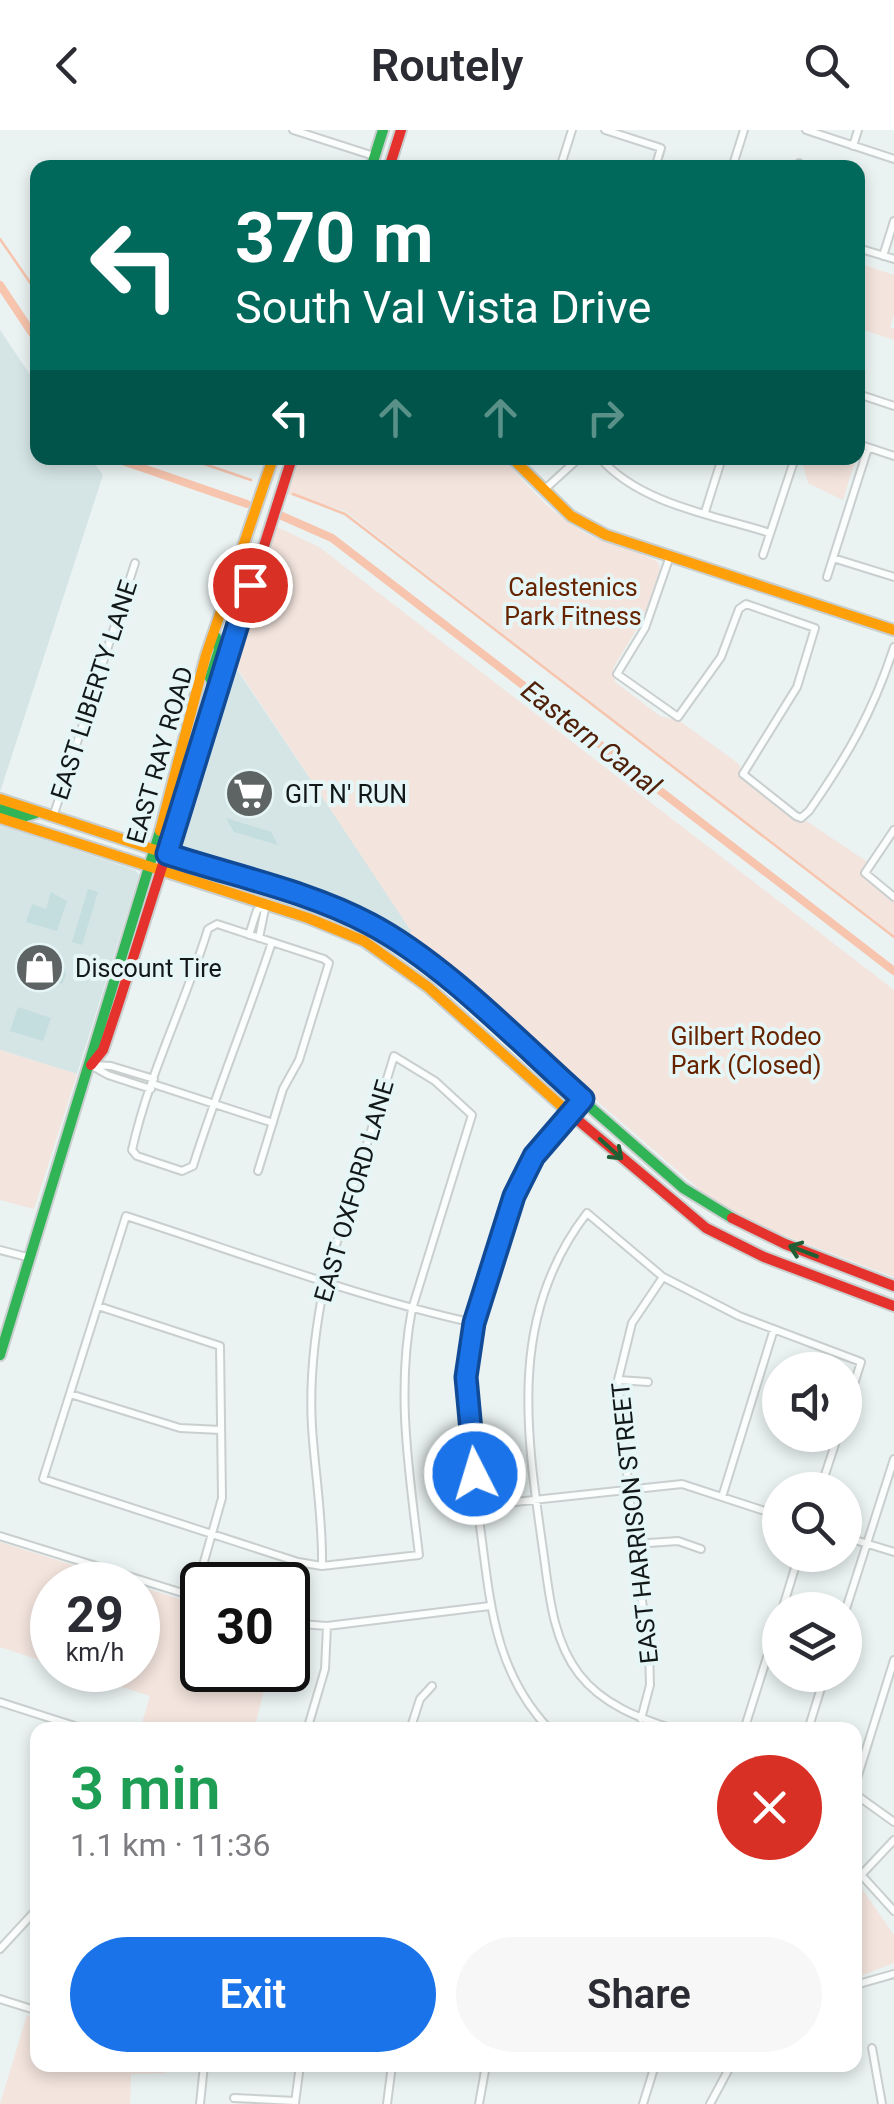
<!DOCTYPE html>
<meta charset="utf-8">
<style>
:root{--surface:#fff;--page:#f7f7f7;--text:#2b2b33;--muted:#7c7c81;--accent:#1a73e8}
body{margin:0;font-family:Roboto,sans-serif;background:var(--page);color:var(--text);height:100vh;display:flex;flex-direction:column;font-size:38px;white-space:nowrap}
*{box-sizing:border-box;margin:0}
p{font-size:32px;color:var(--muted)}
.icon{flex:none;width:55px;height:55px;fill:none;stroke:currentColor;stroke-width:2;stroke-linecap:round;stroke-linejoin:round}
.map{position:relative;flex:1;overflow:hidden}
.sheet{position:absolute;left:30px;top:1592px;width:832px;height:350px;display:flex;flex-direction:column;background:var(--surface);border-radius:20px;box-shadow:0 5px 15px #0003}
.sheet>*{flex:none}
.guide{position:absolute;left:30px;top:30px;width:835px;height:305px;border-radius:20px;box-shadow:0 5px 15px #0003;background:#00695c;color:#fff;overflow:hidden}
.buttons{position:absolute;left:762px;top:1222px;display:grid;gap:20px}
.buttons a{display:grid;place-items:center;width:100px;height:100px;border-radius:50%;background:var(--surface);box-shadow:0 5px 15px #0003;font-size:50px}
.speed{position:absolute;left:30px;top:1432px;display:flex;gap:20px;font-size:50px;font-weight:700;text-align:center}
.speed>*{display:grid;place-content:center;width:130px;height:130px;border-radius:50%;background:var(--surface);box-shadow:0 5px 15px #0003;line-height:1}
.speed small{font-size:25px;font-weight:400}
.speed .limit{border:5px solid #111;border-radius:15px;background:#fff;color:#111}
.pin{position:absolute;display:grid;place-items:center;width:85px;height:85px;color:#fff;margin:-42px;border:5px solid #fff;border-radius:50%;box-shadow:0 2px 10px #0007}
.me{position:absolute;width:110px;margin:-55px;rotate:355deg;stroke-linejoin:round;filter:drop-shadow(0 0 8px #0008)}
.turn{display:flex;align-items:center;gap:35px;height:210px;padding:0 40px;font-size:45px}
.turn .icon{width:130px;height:130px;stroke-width:2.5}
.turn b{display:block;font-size:70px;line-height:85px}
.lanes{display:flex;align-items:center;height:95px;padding:0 40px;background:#0003;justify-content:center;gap:50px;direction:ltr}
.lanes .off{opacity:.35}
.round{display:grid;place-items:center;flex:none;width:105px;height:105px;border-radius:52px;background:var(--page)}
.summary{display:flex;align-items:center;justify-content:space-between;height:170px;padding:0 40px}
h1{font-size:60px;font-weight:600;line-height:75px;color:#1e9e55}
.action{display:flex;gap:20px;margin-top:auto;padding:20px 40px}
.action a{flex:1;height:115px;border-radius:60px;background:var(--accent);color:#fff;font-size:40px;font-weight:600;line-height:115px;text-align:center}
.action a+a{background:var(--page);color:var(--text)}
header{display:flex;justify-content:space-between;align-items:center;height:130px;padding:0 40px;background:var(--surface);font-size:45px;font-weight:600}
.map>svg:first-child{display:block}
.built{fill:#d5e5e5}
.green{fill:#f3e4dd}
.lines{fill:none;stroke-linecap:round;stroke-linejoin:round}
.stream{stroke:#f7c4ad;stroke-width:2.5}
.canal{stroke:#f7c4ad;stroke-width:8}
.building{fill:#c4ddde}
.street-casing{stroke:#c9cfcf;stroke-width:10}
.fast-casing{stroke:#c9cfcf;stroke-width:14}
.slow-casing{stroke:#c9cfcf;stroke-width:14}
.jam-casing{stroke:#c9cfcf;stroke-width:14}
.street{stroke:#fcfdfd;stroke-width:6}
.fast{stroke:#30b455;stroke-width:10}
.slow{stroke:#ff9f0a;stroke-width:10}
.jam{stroke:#e5322d;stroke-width:10}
.oneway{stroke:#205e33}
.route-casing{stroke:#114b97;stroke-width:25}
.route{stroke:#1a73e8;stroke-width:18}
.labels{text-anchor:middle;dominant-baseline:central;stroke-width:8;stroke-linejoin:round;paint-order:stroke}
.park-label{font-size:25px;fill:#662300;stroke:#e6f5f5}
.street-label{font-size:25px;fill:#121818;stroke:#e6f5f5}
.poi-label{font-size:25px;fill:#121818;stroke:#e6f5f5;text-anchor:start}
.water-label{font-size:28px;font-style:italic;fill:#4f2009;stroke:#e6f5f5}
</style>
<header><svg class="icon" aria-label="back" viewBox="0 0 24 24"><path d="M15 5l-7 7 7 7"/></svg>Routely<svg class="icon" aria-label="search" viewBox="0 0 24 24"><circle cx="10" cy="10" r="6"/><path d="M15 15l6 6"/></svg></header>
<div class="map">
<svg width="894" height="1974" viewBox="0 0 894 1974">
<rect width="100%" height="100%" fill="#eaf2f2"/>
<path class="built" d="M0,200L37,255L38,328H90L103,345L0,662Z
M231,536L236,538L412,801L408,808L372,786L299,754L260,746L181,718L179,710L206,642L207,615Z
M0,695L135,740L139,745L77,944L0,920Z"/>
<path class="green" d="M858,133L894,145V185L890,197L894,199V210L858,198Z
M298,328H503C531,360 558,392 598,409C618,418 639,421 658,432L660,439L643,489L613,538L615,552L660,586L681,592L739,634L745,650L869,733L865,743L894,767V807L345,381L287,364Z
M807,328H856L843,370L808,353L803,336Z
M277,397L319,417L894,860V1147L756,1095L714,1072L408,808L411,801L237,538L231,536Z
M0,920L77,944L34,1079L0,1070Z
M0,1412L135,1455H52V1534L0,1517Z
M138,1456L202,1476V1540H269L254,1600H140L150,1566L71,1540H138Z
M855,1749L894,1805V1833L855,1848Z
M27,1885L37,1889L38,1935H175L165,1943L131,1944L130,1974H0Z"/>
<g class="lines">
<path class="stream" d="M0,109L38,164
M187,328L251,350
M293,364L345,384L894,807"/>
<path class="canal" d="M0,155L38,212
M114,328L247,374
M282,386L332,408L894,841"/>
</g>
<path class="building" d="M246,650L263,656L260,678L236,671Z
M226,688L271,702L278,715L234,702Z
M88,759L98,762L82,815L72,812Z
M51,762L67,771L57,801L26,792L32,774L46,779Z
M20,822L63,835L66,845L62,854L14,839Z
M18,877L51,888L43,911L10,901Z"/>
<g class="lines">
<defs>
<path id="street" d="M293,0L374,26
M605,0L661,18L655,38
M806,0L894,29
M853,16L858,0
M560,38L572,0
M732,38L744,0
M797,38L799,33
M858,51L860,45
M858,118L894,129
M883,126L894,91
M858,264L894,276
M858,314L894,326
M600,328C640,374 713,385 770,403
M544,360L579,328
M705,382L722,328
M763,425L795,328
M670,426L645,498L617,544L678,587L721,527L739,479L746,474L815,498L797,557L743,644L796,686L801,688L809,681C848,625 873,582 894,517
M833,428L894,447
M827,447L868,318
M53,687L135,433
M894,700L865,743L894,767
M249,805L257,780L265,775
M259,808L266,774
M91,935L111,936L154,949
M92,936L108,945L151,959
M153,954L273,993
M258,1041L283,959L299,930L329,833L324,829L217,794L208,799C185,874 149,943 132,1020L137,1026L182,1041L193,1036C217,960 247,888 272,812
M0,1120L31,1128
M98,1176L220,1216L222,1368L194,1467
M618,1250L648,1252
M70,1264L180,1298L221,1300
M820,1360L838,1305
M722,1367L774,1199
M478,1376L682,1354L780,1386
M0,1406L202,1469
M845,1407L894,1422
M634,1414L678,1411L701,1419
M322,1436C323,1389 315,1344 312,1297C309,1247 315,1199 325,1151L394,926L435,951L472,985L412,1179C396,1262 409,1341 419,1425L322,1436L298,1432L43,1349L126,1086C241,1123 356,1167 474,1193
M782,1480L799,1425
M845,1482L894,1329
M288,1493L327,1496L490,1476
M0,1572L87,1600
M641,1589L650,1555L649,1520L634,1414L618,1250L632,1193L663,1147
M307,1600L325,1539L327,1496
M410,1600L420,1569L432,1556
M550,1600C498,1546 491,1482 482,1411C475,1357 464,1298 466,1244C469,1191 506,1072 533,1027C547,1005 566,987 583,969
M676,1600C639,1588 603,1575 579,1544C552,1509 549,1462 543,1420C526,1301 508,1185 587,1083L663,1147L739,1186L861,1232L845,1282
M744,1600L780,1486
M808,1600L825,1545
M855,1655L894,1530
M855,1664L894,1692
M855,1738L894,1781
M863,1743L894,1710
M0,1819L38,1778
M855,1855L894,1844
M0,1869L38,1881
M872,1918L882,1974
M234,1968L295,1971
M295,1973L300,1935
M200,1974L204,1935
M387,1974L392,1935
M479,1974L486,1935
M643,1974L655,1935
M710,1974L731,1935"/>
<path id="fast" d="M371,38L383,0
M216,507L219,520L210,548L217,560
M0,679L26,686L36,683
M402,813L683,1058L732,1088
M0,1225L160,701"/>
<path id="slow" d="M512,328L571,386L606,405L894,500
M0,669L350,784L402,813
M0,688L308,788L364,811L428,857L567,981
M160,701L206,525L273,328"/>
<path id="jam" d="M389,38L401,0
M91,935L103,920L119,872L292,328
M567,981L706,1098L764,1127L894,1176
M732,1088L785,1114L894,1156"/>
</defs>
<use href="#street" class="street-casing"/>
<use href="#fast" class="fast-casing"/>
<use href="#slow" class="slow-casing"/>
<use href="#jam" class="jam-casing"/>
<use href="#street" class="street"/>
<use href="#fast" class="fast"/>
<use href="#slow" class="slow"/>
<use href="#jam" class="jam"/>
</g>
<defs><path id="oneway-shaft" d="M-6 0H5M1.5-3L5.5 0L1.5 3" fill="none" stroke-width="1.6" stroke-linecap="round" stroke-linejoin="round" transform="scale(2.5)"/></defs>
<g class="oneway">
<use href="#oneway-shaft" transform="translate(611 1019) rotate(42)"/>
<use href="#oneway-shaft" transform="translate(803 1121) rotate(-159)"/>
</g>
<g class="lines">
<defs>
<path id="route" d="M250,455L167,724C234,746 308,761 370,794C444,833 519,912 583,969L534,1026L514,1066L474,1193L466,1247L475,1344"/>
</defs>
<use href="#route" class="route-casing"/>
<use href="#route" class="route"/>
</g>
<defs>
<symbol id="supermarket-disc" viewBox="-11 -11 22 22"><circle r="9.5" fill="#5e6464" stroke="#e6f5f5"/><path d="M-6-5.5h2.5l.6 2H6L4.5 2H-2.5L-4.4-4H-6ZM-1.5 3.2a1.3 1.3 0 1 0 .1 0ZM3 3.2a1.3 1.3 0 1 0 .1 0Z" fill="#fff"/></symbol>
<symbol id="shop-disc" viewBox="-11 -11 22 22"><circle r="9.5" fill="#5e6464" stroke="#e6f5f5"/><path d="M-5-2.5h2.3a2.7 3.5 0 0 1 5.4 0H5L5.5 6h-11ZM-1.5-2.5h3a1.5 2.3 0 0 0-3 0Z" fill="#fff"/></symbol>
</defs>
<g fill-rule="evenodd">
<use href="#supermarket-disc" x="222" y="636" width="55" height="55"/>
<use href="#shop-disc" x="12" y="810" width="55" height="55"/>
</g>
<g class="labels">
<g class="park-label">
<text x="573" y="457">Calestenics<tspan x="573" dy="29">Park Fitness</tspan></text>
<text x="746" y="906">Gilbert Rodeo<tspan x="746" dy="29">Park (Closed)</tspan></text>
</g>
<g class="street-label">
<text transform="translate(94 560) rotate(-72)">EAST LIBERTY LANE</text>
<text transform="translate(160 625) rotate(-74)">EAST RAY ROAD</text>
<text transform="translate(354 1061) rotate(-74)">EAST OXFORD LANE</text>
<text transform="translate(635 1393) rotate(-96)">EAST HARRISON STREET</text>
</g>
<g class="poi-label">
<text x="285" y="664">GIT N' RUN</text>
<text x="75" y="838">Discount Tire</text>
</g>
<g class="water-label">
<text transform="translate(591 608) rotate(38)">Eastern Canal</text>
</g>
</g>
</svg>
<div class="buttons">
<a><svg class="icon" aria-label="sound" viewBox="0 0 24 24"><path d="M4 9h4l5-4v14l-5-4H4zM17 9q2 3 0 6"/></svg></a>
<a><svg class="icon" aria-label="search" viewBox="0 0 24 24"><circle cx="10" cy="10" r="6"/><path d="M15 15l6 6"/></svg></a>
<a><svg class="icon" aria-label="layers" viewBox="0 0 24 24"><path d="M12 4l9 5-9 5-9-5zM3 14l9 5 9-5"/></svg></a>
</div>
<div class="speed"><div>29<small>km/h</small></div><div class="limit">30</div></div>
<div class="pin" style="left:250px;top:455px;background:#d93025"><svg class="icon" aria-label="arrive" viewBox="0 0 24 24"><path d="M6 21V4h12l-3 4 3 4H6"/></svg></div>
<svg class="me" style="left:475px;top:1344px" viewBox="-20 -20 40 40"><circle r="17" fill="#1a73e8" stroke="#fff" stroke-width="3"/><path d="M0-11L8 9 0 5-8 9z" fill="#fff"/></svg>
<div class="guide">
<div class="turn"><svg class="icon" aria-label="left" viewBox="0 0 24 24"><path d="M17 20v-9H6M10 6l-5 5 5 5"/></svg><div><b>370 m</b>South Val Vista Drive</div></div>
<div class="lanes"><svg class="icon" aria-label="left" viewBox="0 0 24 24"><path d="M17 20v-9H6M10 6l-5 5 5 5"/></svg><svg class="icon off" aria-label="ahead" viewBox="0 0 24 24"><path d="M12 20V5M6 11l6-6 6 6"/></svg><svg class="icon off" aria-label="ahead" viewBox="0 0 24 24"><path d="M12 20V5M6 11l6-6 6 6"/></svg><svg class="icon off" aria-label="right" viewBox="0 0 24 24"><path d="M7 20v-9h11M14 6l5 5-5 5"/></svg></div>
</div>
<section class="sheet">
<div class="summary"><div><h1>3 min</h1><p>1.1 km · 11:36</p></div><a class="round" style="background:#d93025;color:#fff"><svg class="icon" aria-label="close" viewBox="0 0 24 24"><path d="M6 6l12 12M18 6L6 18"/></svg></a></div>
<div class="action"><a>Exit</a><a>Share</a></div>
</section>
</div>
